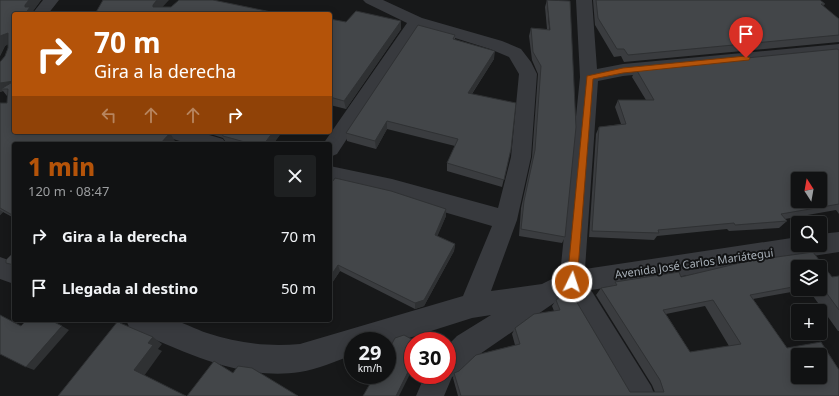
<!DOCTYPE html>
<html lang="es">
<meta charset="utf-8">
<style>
:root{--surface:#111213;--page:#1e2021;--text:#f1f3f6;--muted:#9c9ea0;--line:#303233;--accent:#b45309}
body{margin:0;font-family:"Noto Sans",sans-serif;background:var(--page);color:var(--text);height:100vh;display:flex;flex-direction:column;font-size:15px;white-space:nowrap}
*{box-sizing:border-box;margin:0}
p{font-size:13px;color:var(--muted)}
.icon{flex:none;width:22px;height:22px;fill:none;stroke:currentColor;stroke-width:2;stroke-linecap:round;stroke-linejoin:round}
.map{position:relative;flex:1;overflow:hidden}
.panel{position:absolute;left:12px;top:142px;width:320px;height:180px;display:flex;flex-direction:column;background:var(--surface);border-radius:4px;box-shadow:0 2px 10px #0003,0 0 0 1px var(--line)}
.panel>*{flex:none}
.banner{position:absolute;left:12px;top:12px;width:320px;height:122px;border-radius:4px;box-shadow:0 2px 10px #0003,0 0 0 1px var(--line);background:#b45309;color:#fff;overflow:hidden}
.needle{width:26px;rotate:349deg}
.controls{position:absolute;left:791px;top:172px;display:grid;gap:8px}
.controls a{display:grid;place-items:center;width:36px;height:36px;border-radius:4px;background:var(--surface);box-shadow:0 2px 10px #0003,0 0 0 1px var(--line);font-size:20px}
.speed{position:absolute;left:344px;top:332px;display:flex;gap:8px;font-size:20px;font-weight:700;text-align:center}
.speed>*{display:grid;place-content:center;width:52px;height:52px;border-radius:50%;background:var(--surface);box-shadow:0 2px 10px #0003,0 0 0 1px var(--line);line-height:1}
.speed small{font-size:10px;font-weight:400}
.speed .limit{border:6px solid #d22;background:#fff;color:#111}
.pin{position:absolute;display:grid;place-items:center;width:34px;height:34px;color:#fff;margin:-41px -17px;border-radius:50% 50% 50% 0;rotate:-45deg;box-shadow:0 0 4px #0007}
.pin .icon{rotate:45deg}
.me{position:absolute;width:44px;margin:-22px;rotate:4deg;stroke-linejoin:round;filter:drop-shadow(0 0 3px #0008)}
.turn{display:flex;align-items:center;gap:14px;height:84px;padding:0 16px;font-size:18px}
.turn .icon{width:52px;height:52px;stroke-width:2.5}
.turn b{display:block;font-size:28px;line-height:34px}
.lanes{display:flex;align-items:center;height:38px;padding:0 16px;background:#0003;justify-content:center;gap:20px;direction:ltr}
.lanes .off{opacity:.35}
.round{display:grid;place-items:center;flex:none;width:42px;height:42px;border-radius:4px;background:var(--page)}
.head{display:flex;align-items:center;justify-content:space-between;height:68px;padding:0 16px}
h1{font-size:24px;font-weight:800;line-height:30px;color:var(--accent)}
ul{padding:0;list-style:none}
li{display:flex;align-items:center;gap:12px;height:52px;padding:0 16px}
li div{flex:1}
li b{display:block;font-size:15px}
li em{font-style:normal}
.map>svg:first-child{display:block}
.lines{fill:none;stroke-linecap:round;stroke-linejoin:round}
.minor{fill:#383a3e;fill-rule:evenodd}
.wall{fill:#3a3c3f;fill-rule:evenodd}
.shaded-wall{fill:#2f3133}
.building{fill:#434649;stroke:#2f3133;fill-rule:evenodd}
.route{fill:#b45309;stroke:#753606}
.labels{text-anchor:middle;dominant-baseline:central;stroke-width:4;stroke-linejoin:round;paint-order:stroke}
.street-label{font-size:11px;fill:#a9b1b9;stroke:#121314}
</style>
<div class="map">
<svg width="839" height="396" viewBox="0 0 839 396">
<rect width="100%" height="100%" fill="#171819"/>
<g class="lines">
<path class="minor" d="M43,0H59L48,14H32Z
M363,0H383L422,18L502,41L521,49L531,62L537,74L531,157L517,220L491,291L542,284L560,275L580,77L576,0H592L597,69L623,64L839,44V54L623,76L598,81L585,269L798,237V245H820V234L839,232V252L591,290L651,386L655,396H625L567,297L554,303L477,356L457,375L452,377L444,396H416L425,375H447V346L457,336L491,315L472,318L387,345V341H353V355C336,361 318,369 300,372C240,381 184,351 130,329L126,320C140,320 159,317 172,320C183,322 195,329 207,333C238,343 267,347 300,344L463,296L492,226L392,197L330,182V166L392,179L498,208L511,157L519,74L509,57L490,49L420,27L337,154L330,157V144H323L407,23L366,3Z
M163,132H199L223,139L226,144H190L166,137Z
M0,257L14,262V284L0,279Z"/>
</g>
<path class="wall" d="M0,0H41L33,11L35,14H14V132L175,141L172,144H14V218L3,212L0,215V103H7V96L3,91L0,92L5,56L8,48V44L5,46L0,56Z
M547,0L565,237L562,243L519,236L521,208L532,157L538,74L532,60L529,36L531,28L547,29L545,7Z
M593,0H820L825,4L823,6L839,19V42L624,62L621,56L614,57L595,25Z
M330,19L346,22L401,21V29L346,109L330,105Z
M455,35V40L494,59L472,94L511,149L502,187L447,171V163L455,146L387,129L376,149L347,141L346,133Z
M839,50V214L836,210L785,219L787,221L779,228L729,231L727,229L657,236L654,240L589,237L596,134L599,127L621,124L615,107L618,100H646L632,77L636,69Z
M204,132H282L273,144H227L223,138Z
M330,180L446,209V216L437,236L455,244L454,251L424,306L415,309L340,271L330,286Z
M14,252V268L6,263Z
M813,252L832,277L839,276V331H838L808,289L753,299L787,348L821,342L839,370V396H458L453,378L454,373L459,371L476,355L515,345L512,334L515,328L534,314L554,311L552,306L556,300L560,297L572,294L630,392H655L652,385L596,295L601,288L612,286L615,282L679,272L681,277L748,261ZM798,267H820V289H798ZM705,306L729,346L690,352L666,314ZM798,355H820V377H798Z"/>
<path class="shaded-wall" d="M29,0H41L33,11L35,14H25V5Z
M157,0H169L157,13L153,7V5Z
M401,21V29L346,109L344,101Z
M8,33L14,41L5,46L0,56V36Z
M495,51L494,59L467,101L468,93Z
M14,81L1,89L3,91L0,92V83Z
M387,121V129L376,149L375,141Z
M273,132H282L273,144H264Z
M170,133L175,141L172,144H160Z
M446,209V216L435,242V235Z
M0,210L3,212L0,215Z
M455,244L454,251L424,306L415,309V303Z
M338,265L340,271L330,286V277Z
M62,326L69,330L34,370L26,367Z
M153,337L162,344L158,349L162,351L144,376L134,370L148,343Z
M413,362V368L399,396H396Z"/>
<path class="building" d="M0,0H29L25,5V7H30L25,14H14V81L0,83V62L5,56L8,48V33L0,36Z
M103,0H157L153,5V7H171L179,0H213L281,14H95Z
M547,0L570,1L576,127L565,237L521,229L524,201L535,150L541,66L533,52L531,28L550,30Z
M596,0H820L825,4H821L839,19V35L628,55L624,49H617L598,18Z
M356,11L401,21L344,101L330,97V19L346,22Z
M418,25L455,35L453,39L495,51L468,93L516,103L511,149L504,180L447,163L458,139L387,121L375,141L346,133Z
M837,49L839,50V204L781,214L787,221L735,225L734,223L658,230L659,233L592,231L599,127L626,124L618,100H654L636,69ZM798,179H820V201H798Z
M14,81V132H166L170,133L160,144H14V216L0,208V103H7L8,89H1Z
M221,132H273L264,144H252L223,136Z
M335,178L391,191L446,209L435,235L455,244L424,300L415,303L338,265L330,277V180L333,181Z
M14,252V265L6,263V260Z
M813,252L832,277L839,276V310L820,284V267H798V286L750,295L787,348L821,342L839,370V396H461L454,373L459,371L476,355L520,344L515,328L534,314L560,310L556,300L560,297L572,294L630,392H664L660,380L601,288L617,285L615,282L679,272L681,277L748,261ZM713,300L741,344L690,352L663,310ZM798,355H820V377H798Z
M0,315L21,326L27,320H50L62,326L26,367L0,354Z
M118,321L120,323L153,337L148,343L153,345L134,370L186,396H58Z
M404,335L415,341H413V362L396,396H363L375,375H387V353L395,338Z
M214,361L233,373L238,366L252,368L298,396H187Z"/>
<path class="route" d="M746,56L750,58L749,60L623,73L593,79L577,282L575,285L572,286L568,285L567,282L587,76L623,68Z"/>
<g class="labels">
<g class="street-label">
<text transform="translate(694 263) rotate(-8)">Avenida José Carlos Mariátegui</text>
</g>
</g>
</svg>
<div class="controls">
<a><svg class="needle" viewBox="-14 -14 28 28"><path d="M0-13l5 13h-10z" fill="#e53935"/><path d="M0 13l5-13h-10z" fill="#9c9ea0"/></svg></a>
<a><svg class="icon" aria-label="search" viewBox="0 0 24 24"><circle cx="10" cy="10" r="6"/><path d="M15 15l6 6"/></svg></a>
<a><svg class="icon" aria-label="layers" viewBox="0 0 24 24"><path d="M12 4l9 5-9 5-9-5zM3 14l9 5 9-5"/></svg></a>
<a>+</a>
<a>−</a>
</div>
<div class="speed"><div>29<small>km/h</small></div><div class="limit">30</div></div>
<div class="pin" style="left:746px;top:58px;background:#d93025"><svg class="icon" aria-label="arrive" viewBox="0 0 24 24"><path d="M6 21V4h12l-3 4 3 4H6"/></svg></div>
<svg class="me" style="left:572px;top:282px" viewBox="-20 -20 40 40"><circle r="17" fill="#b45309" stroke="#fff" stroke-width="3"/><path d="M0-11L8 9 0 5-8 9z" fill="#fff"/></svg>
<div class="banner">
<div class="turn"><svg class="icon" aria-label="right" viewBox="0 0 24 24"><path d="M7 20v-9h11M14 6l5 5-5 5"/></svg><div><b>70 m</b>Gira a la derecha</div></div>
<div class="lanes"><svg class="icon off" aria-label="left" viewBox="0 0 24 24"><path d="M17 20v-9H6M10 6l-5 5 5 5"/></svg><svg class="icon off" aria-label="ahead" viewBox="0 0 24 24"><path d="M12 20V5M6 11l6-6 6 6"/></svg><svg class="icon off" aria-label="ahead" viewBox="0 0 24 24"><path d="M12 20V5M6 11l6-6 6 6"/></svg><svg class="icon" aria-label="right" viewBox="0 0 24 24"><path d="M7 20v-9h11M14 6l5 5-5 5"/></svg></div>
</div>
<section class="panel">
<div class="head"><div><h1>1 min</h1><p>120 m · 08:47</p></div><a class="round"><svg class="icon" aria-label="close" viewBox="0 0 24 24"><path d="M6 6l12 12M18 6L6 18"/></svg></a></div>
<ul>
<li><svg class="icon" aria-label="right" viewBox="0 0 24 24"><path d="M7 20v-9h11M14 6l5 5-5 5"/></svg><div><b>Gira a la derecha</b></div><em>70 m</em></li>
<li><svg class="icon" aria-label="arrive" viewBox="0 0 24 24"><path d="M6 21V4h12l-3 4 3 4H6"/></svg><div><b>Llegada al destino</b></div><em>50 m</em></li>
</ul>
</section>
</div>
